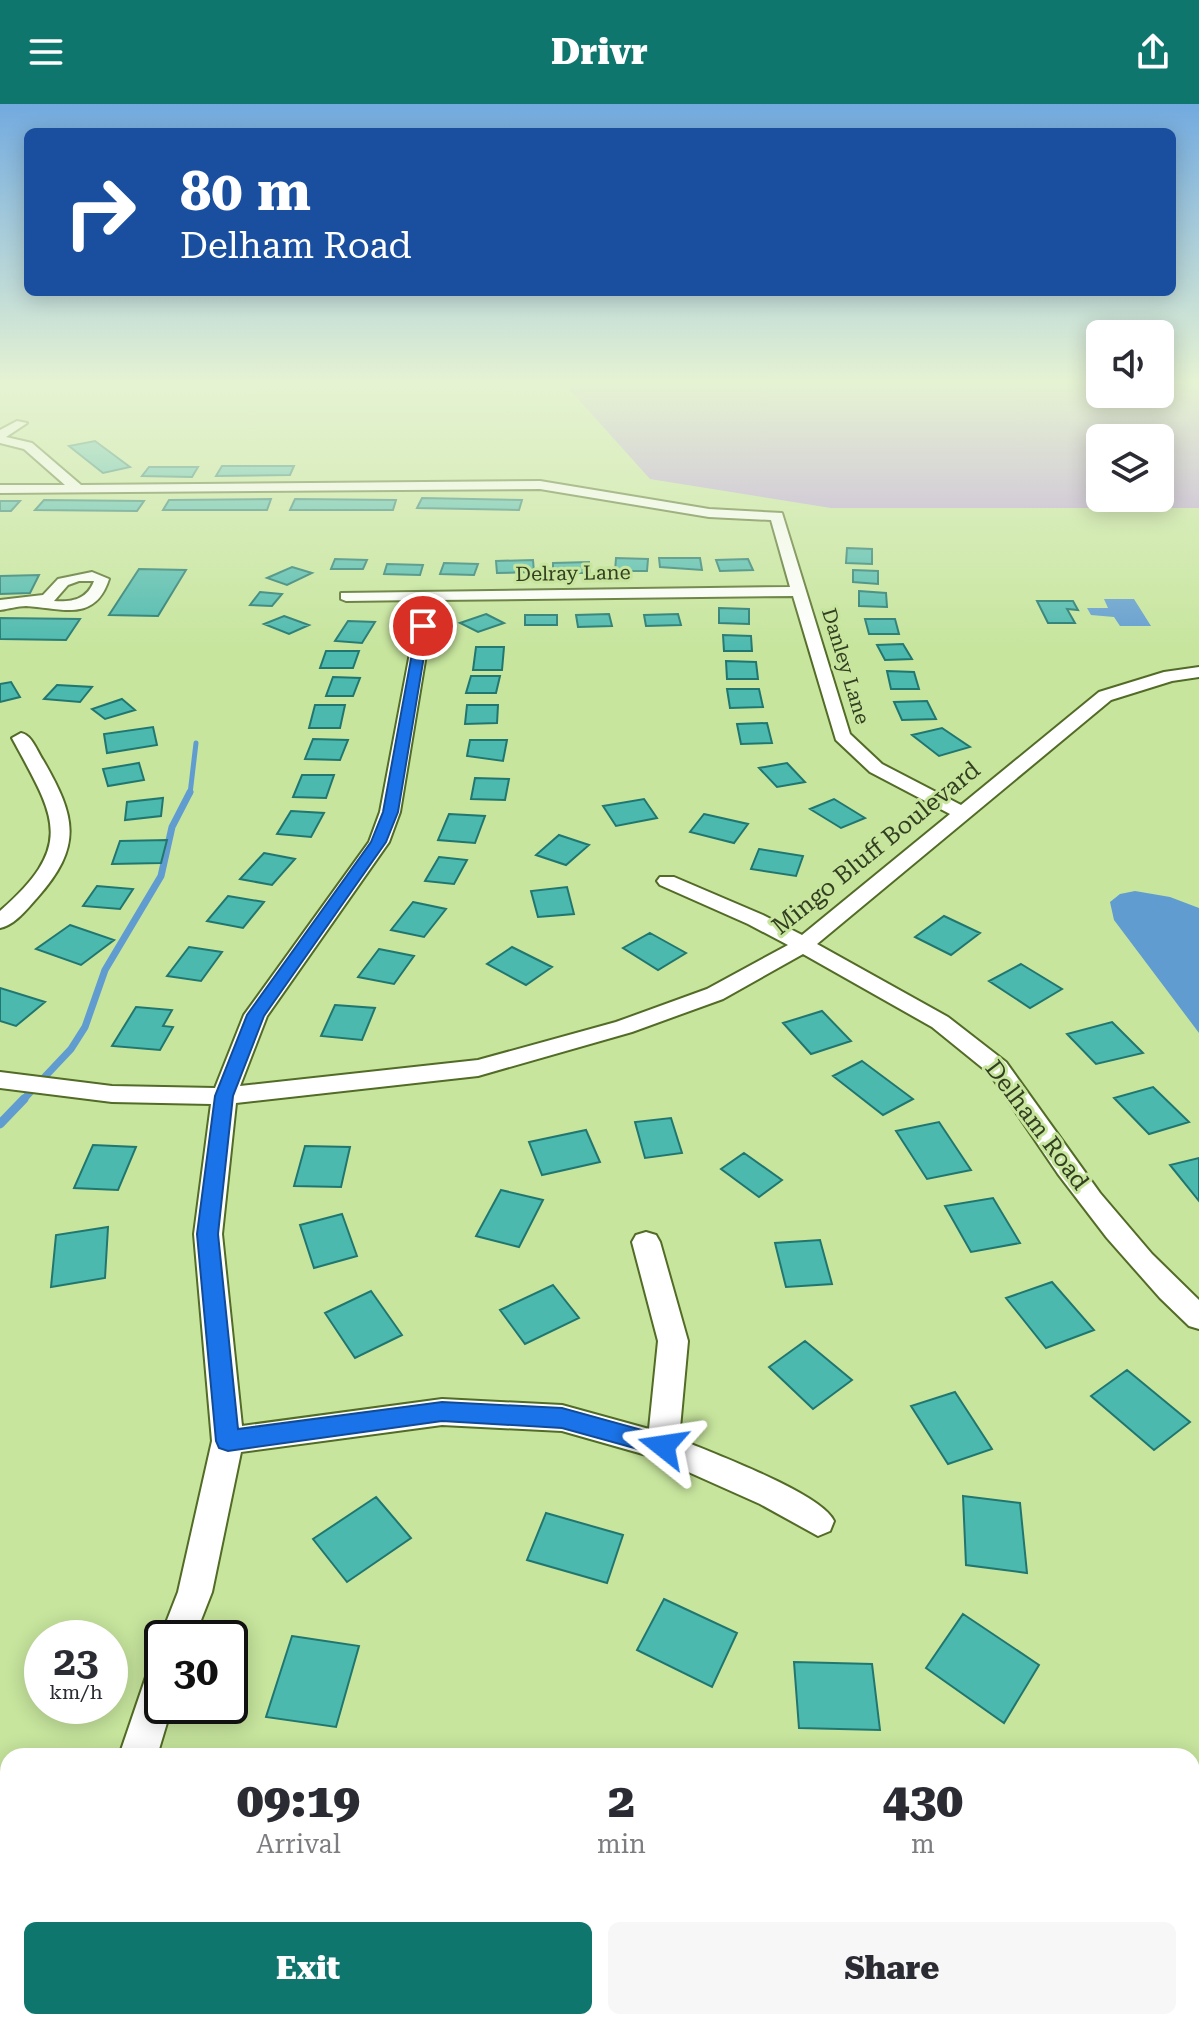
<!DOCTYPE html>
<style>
:root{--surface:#fff;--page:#f7f7f7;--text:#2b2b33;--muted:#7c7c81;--accent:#0f766e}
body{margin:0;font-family:"Roboto Serif",serif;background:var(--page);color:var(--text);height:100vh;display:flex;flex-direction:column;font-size:30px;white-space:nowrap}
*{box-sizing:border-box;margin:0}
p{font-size:26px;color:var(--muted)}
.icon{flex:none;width:44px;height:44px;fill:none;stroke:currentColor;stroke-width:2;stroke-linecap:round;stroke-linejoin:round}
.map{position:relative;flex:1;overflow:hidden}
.details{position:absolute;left:0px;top:1644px;width:1200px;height:282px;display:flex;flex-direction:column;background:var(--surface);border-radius:24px 24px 0 0;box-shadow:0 4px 20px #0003}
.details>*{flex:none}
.guide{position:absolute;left:24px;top:24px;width:1152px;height:168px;border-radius:12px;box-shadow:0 4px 20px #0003;background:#1a4fa0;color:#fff;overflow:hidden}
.tools{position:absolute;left:1086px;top:216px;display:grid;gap:16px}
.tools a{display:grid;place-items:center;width:88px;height:88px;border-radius:12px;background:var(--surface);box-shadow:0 4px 20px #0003;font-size:40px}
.speed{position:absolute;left:24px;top:1516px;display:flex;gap:16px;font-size:40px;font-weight:700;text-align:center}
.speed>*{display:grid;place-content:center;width:104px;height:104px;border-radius:50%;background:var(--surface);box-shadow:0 4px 20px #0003;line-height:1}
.speed small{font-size:20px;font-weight:400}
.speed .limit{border:4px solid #111;border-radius:12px;background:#fff;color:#111}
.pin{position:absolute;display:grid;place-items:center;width:68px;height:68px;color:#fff;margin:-34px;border:4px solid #fff;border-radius:50%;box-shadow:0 2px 8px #0007}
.me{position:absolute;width:88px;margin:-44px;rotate:285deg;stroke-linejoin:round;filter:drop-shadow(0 0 6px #0008)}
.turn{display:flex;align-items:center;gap:28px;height:168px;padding:0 24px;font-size:36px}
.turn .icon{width:104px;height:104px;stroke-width:2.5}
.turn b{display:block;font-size:56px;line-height:68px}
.eta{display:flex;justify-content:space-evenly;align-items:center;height:136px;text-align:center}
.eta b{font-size:48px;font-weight:800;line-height:56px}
.primary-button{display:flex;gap:16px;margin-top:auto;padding:16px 24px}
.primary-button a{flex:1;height:92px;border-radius:12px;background:var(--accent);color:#fff;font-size:32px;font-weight:800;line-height:92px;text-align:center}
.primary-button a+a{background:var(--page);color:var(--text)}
header{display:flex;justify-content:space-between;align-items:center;height:104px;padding:0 24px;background:var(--accent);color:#fff;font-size:36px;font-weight:800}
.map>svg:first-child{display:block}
.green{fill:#bda0db;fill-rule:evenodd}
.water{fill:#619cd1}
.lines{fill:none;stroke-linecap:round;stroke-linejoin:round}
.stream-far2{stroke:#619cd1;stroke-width:5}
.stream-far1{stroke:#619cd1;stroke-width:7}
.stream{stroke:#619cd1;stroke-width:9}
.building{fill:#4cb9af;stroke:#217770;stroke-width:2}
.street-casing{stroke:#526b26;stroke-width:4}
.street{fill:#fff;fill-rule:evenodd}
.route{fill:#1a73e8;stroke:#114b97;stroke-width:2}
.labels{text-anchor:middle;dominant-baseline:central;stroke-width:6;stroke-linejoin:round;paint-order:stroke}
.far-street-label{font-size:20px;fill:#333f21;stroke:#c7e59d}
.street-label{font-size:24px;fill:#333f21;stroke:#c7e59d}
</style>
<header><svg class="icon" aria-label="menu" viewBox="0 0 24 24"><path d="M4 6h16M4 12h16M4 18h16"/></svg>Drivr<svg class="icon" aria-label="share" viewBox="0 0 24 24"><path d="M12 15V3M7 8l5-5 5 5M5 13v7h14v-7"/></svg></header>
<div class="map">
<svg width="1199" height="1925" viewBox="0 0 1199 1925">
<rect width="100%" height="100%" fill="#c7e59d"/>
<path class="green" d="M562,277H1100V290H1160V277H1199V404H831L650,375ZM1100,334H1160V394H1100Z"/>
<path class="water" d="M1104,495H1134L1151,522H1120L1114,513L1091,511L1087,504H1108Z
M1135,787L1170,793L1199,804V929L1114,816L1110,798L1120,790Z"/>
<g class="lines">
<path class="stream-far2" d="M190,690L196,639"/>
<path class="stream-far1" d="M22,997L71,945L85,923L105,866L161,772L172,723L190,688"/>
<path class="stream" d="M0,1020L24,995"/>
</g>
<path class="building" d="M95,337L130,363L103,369L69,342Z
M222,362H294L290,371L216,372Z
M149,363H198L192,373L142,372Z
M422,394L522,396L519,406L417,404Z
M271,395L267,406H163L169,396Z
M295,395L396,396L393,406H290Z
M44,396L144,397L137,407L35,406Z
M0,397H20L11,407H0Z
M847,444L872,445V460L846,459Z
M616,454L648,455L647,467H615Z
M659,454H700L702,466L660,463Z
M335,455L367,456L363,465H331Z
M748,455L753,466L720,467L716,456Z
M533,456L534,468L497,469L496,457Z
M589,458L590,469H553V459Z
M444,459L478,460L474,471L440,470Z
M387,460L423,461L420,471L384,470Z
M292,463L312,469L287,481L267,474Z
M139,465L186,466L158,512L109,511Z
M853,466L878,467V480L853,478Z
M39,471L30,489L0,490V472Z
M859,487L886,489L887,503L859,502Z
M260,488L282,490L272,502L250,501Z
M1037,497H1073L1078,506L1067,505L1075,519H1048Z
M719,504L749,505V520L719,519Z
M486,510L504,519L478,528L460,519Z
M609,510L612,522L578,523L576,511Z
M678,510L681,521L646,522L644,511Z
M525,511H557V521H525Z
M284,512L309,521L289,530L264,520Z
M0,514L80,515L66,536L0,535Z
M865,515H895L899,530H869Z
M348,517L375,518L362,539L335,537Z
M723,531L751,532L752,547H724Z
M903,540L912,555L885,556L877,541Z
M476,543H504L502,566H473Z
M326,547H359L353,564H320Z
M726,557L756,558L758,575H727Z
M887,567L914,568L919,585H891Z
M471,572H500L496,589H466Z
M333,573L360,574L353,592H326Z
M11,578L20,593L0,598V580Z
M57,581L92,583L80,598L44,595Z
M727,585H759L763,603L730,604Z
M122,595L135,606L105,615L92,605Z
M927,597L936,615L902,616L894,598Z
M315,601H345L340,624H309Z
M467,601H498L497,619L465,620Z
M767,619L772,639L741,640L737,620Z
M153,623L157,641L107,649L104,630Z
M942,624L970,643L939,652L912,631Z
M313,635L348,636L340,656L305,655Z
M470,636H507L503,657L467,652Z
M139,659L144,676L108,682L103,665Z
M787,659L805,678L777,683L759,664Z
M302,671H334L326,694L293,693Z
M475,674L509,675L505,696L471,695Z
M163,694L161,712L125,716L127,698Z
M644,695L657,714L616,722L603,702Z
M834,695L865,714L841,724L810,705Z
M291,707L324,709L311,733L277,730Z
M449,710L485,712L475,739L438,736Z
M704,710L748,720L734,739L690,728Z
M559,731L589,741L566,761L536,751Z
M167,736L161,759L112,760L120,737Z
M759,745L803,752L796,772L751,765Z
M264,749L295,755L272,781L240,775Z
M439,753L467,756L454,780L425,777Z
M97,782L133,785L120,805L83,802Z
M567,783L574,810L538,813L531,787Z
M228,792L264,798L243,824L207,817Z
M413,798L446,805L424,833L391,826Z
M944,812L980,829L951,851L915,833Z
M70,821L114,836L81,861L36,845Z
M650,829L686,849L658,866L623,844Z
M189,843L222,848L201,877L167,872Z
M512,843L552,863L526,881L487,860Z
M379,845L414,852L394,880L358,873Z
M1021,860L1062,885L1030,904L989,877Z
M0,884L45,898L16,922L0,917Z
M335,901L375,904L362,936L321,932Z
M136,903L172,906L163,922L173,923L160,946L112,942Z
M822,907L851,937L811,950L783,919Z
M1112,918L1143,949L1096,960L1067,930Z
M862,957L913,995L883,1011L833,972Z
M1153,983L1189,1018L1149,1030L1114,994Z
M671,1014L682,1049L645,1054L635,1018Z
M939,1018L971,1066L927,1075L896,1027Z
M586,1026L600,1058L542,1071L529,1038Z
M93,1041L136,1043L118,1086L74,1084Z
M305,1042L350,1043L341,1083L294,1082Z
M744,1049L782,1076L759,1093L721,1065Z
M1199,1054V1097L1170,1061Z
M501,1086L543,1096L519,1143L476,1132Z
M993,1094L1020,1139L971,1148L945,1102Z
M342,1110L357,1152L314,1164L300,1121Z
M108,1123L105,1174L51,1183L56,1131Z
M820,1136L832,1180L786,1183L775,1139Z
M1052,1178L1094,1226L1046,1244L1006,1194Z
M553,1181L579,1214L525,1240L500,1206Z
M371,1187L402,1231L355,1254L325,1209Z
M805,1237L852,1276L813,1305L769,1263Z
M1127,1266L1190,1318L1154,1346L1091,1292Z
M955,1288L992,1345L948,1360L911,1302Z
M963,1392L1020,1399L1027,1469L966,1461Z
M376,1393L411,1434L347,1478L313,1435Z
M546,1409L623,1431L607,1479L527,1456Z
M664,1495L737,1529L712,1583L637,1546Z
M963,1510L1039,1561L1004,1619L926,1564Z
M292,1532L359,1542L336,1623L266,1613Z
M794,1558L872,1560L880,1626L799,1624Z
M1192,1835H1199V1925H1183L1182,1918H1192Z
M618,1918H738V1925L618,1921Z
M992,1918H1104L1105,1925H993Z"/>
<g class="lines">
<defs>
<path id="street" d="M17,317L27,319L6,333L32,339L81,381L540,377L709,405L782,409L850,630L882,660L961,701L1099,588L1164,568L1199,563V573L1172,577L1111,596L817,840L948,913L1006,958L1100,1089L1152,1150L1199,1196V1225L1189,1222L1160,1194L1107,1134L1058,1070L990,970L932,923L803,850L723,895L632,928L478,972L236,999L222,1130L242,1322L442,1295L562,1301L649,1325L658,1237L632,1138L636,1131L646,1128L656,1131L660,1138L688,1237L679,1335C712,1349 821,1389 834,1417L830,1427L818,1432L760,1400L657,1354L562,1327L442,1321L241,1348L212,1488L194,1534H162V1540L160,1534L178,1488L212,1337L194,1130L211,1000L112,998L0,984V968L112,982L215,984L244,911L369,738L380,708L420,496L346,497L341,495V489L790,483L771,416L709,413L540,385L0,389V381H65L24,345L0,339V326ZM793,492L836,636L870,668L950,710L802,831L763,811L674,773H660L657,777L660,781L748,820L788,841L707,885L616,918L478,956L240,982L267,912L389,738L400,708L435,496Z
M92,468L109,475C95,519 61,504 26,502C18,502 8,505 0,506V496L43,491L58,475ZM79,477H94C87,496 72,498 54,497L68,481Z
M21,629C32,631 37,647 43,656C76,713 83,742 37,794C27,805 15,821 0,824V807C77,740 54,712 12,634Z
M162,1559V1602H172L157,1652H119L149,1564Z
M133,1918H175L177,1925H135Z"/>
</defs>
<use href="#street" class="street-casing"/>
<use href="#street" class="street"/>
</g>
<linearGradient id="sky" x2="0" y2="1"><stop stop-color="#72aadf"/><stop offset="0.51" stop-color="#e6f3d3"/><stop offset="1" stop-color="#e6f3d3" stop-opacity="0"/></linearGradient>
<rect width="1199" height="547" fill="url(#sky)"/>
<path class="route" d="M423,518L429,522L398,708L386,738L264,912L233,992L218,1130L238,1325L442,1298L562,1304L671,1334L674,1342L671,1349L663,1352L562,1324L442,1317L228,1347L219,1344L216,1337L197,1130L215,992L247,911L371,738L383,708L417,522Z"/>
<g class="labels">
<g class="far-street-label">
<text transform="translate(573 469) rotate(-1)">Delray Lane</text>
<text transform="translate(846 562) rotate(73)">Danley Lane</text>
</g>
<g class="street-label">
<text transform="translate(876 744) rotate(-39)">Mingo Bluff Boulevard</text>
<text transform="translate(1037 1021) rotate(53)">Delham Road</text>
</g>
</g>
</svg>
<div class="tools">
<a><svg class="icon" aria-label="sound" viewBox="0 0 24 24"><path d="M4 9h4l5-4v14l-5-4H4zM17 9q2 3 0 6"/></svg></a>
<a><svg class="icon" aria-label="layers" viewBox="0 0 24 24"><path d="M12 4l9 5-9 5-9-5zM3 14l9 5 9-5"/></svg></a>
</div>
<div class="speed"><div>23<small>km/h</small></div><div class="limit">30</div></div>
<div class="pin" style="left:423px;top:522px;background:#d93025"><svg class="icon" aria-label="arrive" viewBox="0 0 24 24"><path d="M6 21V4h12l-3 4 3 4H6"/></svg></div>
<svg class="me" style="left:663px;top:1342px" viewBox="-20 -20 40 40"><path d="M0-17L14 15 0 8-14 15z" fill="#1a73e8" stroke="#fff" stroke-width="4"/></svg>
<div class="guide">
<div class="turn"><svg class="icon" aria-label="right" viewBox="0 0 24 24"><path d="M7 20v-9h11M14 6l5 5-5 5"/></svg><div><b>80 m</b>Delham Road</div></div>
</div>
<section class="details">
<div class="eta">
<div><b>09:19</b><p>Arrival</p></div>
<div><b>2</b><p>min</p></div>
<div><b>430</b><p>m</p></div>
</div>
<div class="primary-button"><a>Exit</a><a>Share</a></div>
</section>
</div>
